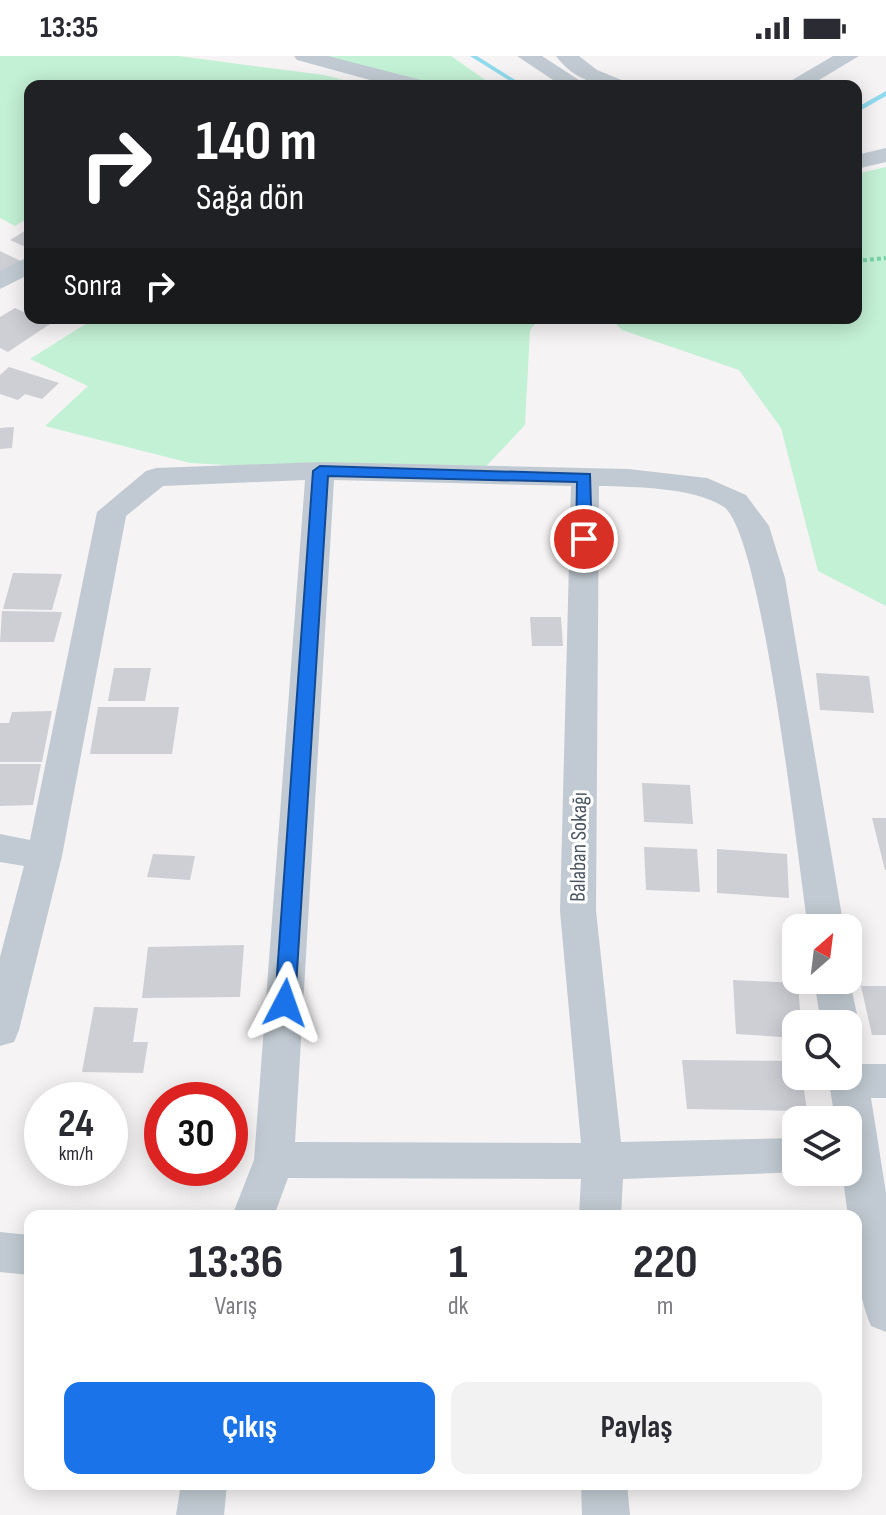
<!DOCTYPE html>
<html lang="tr">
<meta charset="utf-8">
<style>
:root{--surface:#fff;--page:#f2f2f3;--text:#2b2b33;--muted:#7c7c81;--accent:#1a73e8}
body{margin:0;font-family:"Sofia Sans Condensed",sans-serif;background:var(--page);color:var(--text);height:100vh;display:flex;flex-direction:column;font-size:30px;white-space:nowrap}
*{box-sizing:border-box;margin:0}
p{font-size:26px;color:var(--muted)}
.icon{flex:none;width:44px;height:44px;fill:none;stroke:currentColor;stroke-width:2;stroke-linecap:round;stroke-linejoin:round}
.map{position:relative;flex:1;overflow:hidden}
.drawer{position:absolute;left:24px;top:1154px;width:838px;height:280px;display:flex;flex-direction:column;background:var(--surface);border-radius:16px;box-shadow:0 4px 20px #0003}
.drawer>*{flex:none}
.top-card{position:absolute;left:24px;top:24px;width:838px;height:244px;border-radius:16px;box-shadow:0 4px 20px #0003;background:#202124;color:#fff;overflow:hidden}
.needle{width:52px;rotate:28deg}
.controls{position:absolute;left:782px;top:858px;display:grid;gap:16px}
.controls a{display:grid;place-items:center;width:80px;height:80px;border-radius:16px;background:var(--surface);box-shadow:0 4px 20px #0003;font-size:40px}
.speed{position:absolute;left:24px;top:1026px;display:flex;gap:16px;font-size:40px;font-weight:700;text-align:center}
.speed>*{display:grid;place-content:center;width:104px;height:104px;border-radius:50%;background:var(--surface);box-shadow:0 4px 20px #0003;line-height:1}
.speed small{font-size:20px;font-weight:400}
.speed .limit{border:12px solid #d22;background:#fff;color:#111}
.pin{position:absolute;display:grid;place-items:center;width:68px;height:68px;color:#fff;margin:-34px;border:4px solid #fff;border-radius:50%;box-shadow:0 2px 8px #0007}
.me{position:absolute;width:88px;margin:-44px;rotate:4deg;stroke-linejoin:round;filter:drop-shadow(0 0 6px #0008)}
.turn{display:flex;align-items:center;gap:28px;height:168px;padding:0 40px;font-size:36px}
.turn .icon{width:104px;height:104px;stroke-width:2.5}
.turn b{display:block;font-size:56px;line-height:68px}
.then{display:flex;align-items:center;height:76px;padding:0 40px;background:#0003;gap:16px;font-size:30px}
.eta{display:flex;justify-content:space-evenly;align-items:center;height:136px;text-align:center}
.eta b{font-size:48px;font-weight:700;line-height:56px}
.button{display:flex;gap:16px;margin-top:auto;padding:16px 40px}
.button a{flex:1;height:92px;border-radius:16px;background:var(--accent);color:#fff;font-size:32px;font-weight:700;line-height:92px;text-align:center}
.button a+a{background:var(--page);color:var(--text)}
.status{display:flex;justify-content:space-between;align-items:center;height:56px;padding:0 40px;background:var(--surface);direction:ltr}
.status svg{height:22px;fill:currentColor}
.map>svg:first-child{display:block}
.green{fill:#c3f1d5}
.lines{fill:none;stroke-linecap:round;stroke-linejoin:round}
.stream{fill:#90daee;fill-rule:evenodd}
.building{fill:#cdcfd5}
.path{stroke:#7ad0a6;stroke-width:4;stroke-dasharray:4 3;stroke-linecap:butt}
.street{fill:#c1cad2;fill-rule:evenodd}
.route{fill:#1a73e8;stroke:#114b97;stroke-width:2}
.labels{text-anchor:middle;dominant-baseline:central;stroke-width:6;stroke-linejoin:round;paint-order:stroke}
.street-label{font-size:22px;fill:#4a5661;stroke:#fff}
</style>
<div class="status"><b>13:35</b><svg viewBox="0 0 49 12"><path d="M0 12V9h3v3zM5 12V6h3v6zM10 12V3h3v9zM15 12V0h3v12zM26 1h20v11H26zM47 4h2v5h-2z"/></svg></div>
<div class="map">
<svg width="886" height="1459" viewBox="0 0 886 1459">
<rect width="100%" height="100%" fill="#f5f3f3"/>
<path class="green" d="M0,0H178L324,19L367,30H30V161L15,170L0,162Z
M318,0H451L494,30H432Z
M886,111V550L818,515L781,372L739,314L622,274L610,262H856V118Z
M95,262H540L530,274L525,369L474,423L190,407L45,370L88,330L30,303Z"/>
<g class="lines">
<path class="stream" d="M470,0H477L525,30H518Z
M886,35V40L856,57V52Z"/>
</g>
<path class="building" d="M30,172V193L10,184Z
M0,195L27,208L0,224Z
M15,252L30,259V262L50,268L8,296L0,292V261Z
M9,311L59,327L42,343L25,338L18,344L0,338V319Z
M14,371L12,392L0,393V372Z
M13,517L62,518L52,554L3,553Z
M2,555L62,556L54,586H0Z
M530,561H561L563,590H532Z
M114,612H151L145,645H108Z
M816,617L869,620L874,657L820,654Z
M98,651H179L172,698H90Z
M52,655L42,706H0V667H9L12,656Z
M0,708H41L33,749L0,750Z
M642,727L690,729L693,768L644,766Z
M872,762H886V814H885Z
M644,791L697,793L700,836L646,834Z
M717,793L787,798L789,842L717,837Z
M153,798L195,800L190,824L147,821Z
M244,889L240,941L142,942L148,891Z
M733,924L798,927L801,968H796V982L736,978Z
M861,930H886V979H872Z
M94,951L138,952L133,986H148L143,1017L82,1016Z
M682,1004L796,1005V1020H802L807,1055L687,1053Z"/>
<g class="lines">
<path class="path" d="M856,205L886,202"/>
<path class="street" d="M294,0H328L425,25L428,30H392L297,4Z
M517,0H542L588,30H562Z
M556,0H579L597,14L624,25L627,30C597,30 575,25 556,0Z
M833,0H859L809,30H782Z
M886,92V106L856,113V99Z
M30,200V218L0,233V215Z
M320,406L628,413L707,422L746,439L769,470L785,522L844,872H808C798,807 763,480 724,451C694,431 635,431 599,430L596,855L621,1086L796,1082V1116H802L623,1123L621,1160H579L581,1123L288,1122L274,1160H232L254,1104L305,424L163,430L126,460L62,800L19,974L14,986L0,990V901L24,810L0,806V778L30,784L97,456L146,415L156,412ZM334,424L571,430L560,855L581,1087L295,1086Z
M848,916L859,968L854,979L848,981V968H821L814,924H848Z
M848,1003L862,1008H886V1042H871L886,1137V1276L871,1270C856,1235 856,1198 856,1160H848L842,1116H848V1064H835L828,1020H848Z
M0,1176L30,1179V1219L0,1216Z
M181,1428H227L224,1459H176Z
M581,1428H627L630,1459H582Z"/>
</g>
<path class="route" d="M320,410L590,418L592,483L584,488L576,483L577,426L328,420L295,947L292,953L285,956L278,953L275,947L313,415Z"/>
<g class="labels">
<g class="street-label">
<text transform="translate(579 791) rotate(-89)">Balaban Sokağı</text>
</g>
</g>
</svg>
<div class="controls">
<a><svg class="needle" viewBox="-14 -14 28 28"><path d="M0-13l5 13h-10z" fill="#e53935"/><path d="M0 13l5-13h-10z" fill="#7c7c81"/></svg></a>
<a><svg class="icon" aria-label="search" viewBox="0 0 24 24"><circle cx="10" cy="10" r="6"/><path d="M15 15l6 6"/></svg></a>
<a><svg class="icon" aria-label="layers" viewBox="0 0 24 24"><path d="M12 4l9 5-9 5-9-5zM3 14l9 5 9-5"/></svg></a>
</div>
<div class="speed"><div>24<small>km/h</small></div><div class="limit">30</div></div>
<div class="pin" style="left:584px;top:483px;background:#d93025"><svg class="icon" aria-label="arrive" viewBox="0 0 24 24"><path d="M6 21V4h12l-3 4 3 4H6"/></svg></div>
<svg class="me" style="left:285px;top:947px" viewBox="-20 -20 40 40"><path d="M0-17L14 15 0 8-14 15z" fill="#1a73e8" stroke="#fff" stroke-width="4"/></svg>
<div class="top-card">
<div class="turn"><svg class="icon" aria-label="right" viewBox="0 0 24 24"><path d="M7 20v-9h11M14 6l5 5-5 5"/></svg><div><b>140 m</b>Sağa dön</div></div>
<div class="then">Sonra<svg class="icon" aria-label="right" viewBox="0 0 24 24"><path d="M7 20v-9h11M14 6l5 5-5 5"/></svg></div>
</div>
<section class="drawer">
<div class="eta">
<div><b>13:36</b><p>Varış</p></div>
<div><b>1</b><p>dk</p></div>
<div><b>220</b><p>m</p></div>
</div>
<div class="button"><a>Çıkış</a><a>Paylaş</a></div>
</section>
</div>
